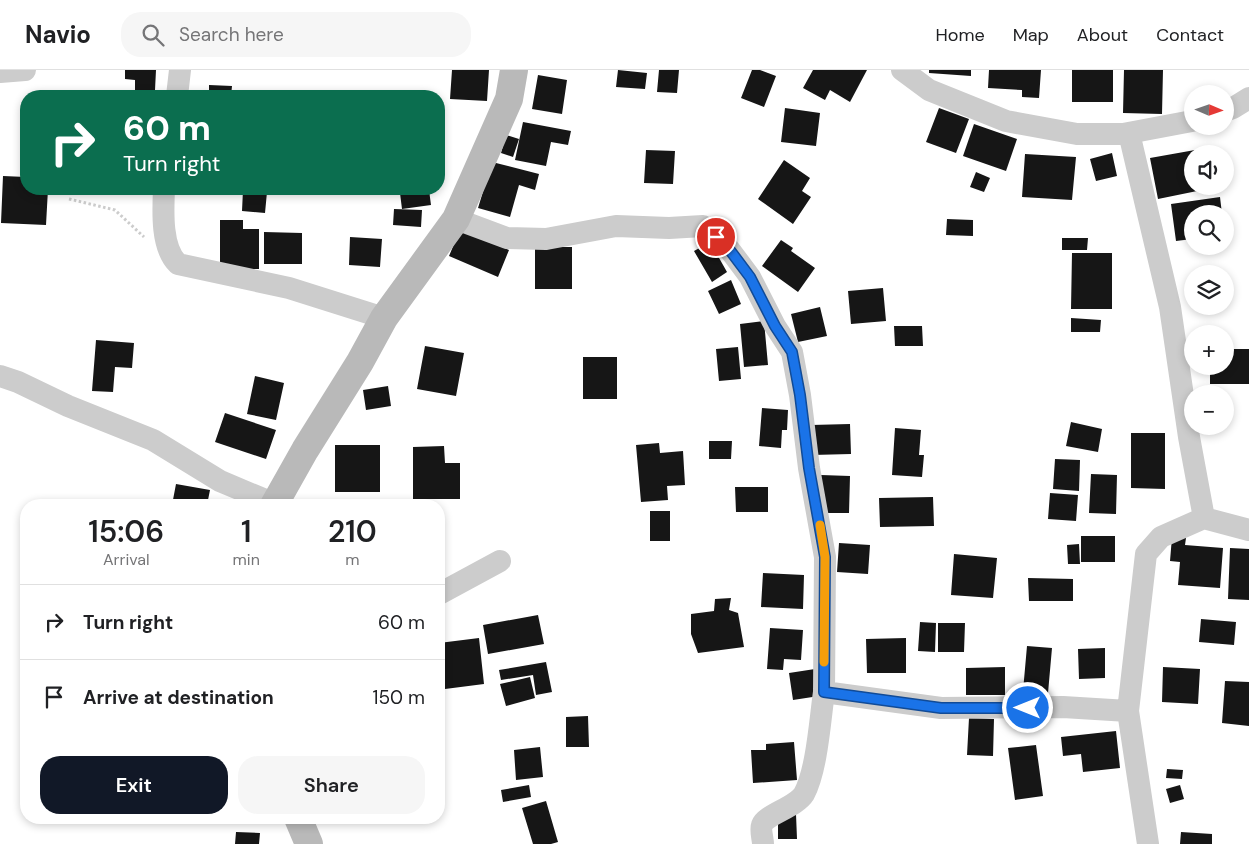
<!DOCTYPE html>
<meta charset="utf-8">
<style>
:root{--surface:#fff;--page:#f6f6f6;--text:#202124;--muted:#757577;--line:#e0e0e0;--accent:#111827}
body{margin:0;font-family:"DM Sans",sans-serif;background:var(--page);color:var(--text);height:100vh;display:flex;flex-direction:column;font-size:19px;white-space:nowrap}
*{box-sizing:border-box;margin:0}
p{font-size:16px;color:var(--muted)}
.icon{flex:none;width:28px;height:28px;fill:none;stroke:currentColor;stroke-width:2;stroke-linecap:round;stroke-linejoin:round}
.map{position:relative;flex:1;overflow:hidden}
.drawer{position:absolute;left:20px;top:429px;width:425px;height:325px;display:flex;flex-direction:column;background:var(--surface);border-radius:20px;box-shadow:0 2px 8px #0003}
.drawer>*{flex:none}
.hud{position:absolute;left:20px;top:20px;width:425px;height:105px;border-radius:20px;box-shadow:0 2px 8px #0003;background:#0b6e4f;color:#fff;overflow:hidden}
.needle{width:32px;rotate:92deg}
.fabs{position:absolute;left:1184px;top:15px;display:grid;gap:10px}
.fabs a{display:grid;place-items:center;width:50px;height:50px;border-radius:50%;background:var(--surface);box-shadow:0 2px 8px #0003;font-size:25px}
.pin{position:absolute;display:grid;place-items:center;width:42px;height:42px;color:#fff;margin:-21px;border:2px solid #fff;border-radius:50%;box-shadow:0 1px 5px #0007}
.me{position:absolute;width:55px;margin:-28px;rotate:270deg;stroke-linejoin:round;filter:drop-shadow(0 0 4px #0008)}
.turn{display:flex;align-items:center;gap:18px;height:105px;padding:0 20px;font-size:22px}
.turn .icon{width:65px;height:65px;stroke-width:2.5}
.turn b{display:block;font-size:35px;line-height:42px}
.eta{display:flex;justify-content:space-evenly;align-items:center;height:85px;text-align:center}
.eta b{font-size:30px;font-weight:600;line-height:35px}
.cta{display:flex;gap:10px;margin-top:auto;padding:10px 20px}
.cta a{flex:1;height:58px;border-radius:20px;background:var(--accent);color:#fff;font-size:20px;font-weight:600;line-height:58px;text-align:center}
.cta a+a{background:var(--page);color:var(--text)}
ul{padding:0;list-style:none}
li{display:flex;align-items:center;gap:15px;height:75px;padding:0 20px;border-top:1px solid var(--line)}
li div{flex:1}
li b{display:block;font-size:19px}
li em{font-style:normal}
header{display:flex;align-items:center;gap:30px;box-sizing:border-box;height:70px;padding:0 25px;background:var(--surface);border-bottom:1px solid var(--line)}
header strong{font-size:24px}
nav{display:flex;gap:28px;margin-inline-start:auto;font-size:18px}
.search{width:350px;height:45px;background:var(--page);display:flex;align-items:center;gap:12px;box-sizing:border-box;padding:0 18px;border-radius:20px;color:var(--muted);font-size:19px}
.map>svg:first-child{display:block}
.building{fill:#161616}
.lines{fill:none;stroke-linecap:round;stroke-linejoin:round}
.path{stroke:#ccc;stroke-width:3;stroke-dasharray:2.5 2.5;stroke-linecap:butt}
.street{stroke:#ccc;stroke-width:22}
.secondary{stroke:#b9b9b9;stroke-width:28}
.route-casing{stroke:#114b97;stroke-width:12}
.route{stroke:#1a73e8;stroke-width:9}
.slow{stroke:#f59e0b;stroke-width:9}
</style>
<header>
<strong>Navio</strong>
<div class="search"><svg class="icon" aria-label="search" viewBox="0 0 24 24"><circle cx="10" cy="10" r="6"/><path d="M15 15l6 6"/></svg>Search here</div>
<nav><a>Home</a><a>Map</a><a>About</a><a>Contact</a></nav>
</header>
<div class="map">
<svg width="1249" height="774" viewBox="0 0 1249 774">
<rect width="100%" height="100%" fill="#fff"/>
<path class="building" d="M125,0H156L155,20H135V10L125,9Z
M452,0H489L487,31L450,29Z
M618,0L647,3L645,19L616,17Z
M659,0H679L677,23L657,22Z
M752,0H760L776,6L764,37L741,28Z
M813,0H867L850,32L830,20L825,30L803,18Z
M929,0H971V6L929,3Z
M989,0H1041L1039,28L1022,27V20L988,18Z
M1072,0H1113V32H1072Z
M1124,0H1163L1162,44L1123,43Z
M538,5L567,10L562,44L532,39Z
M209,15L232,16L231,26H209Z
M785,38L820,43L816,76L781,72Z
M939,38L969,49L956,83L926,72Z
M523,52L571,61L568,75L551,72L546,96L515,90Z
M974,54L1017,69L1006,101L963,86Z
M506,65L519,69L513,87L501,83Z
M646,80L675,81L673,114L644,113Z
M1195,80L1196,84H1192V116H1202V120L1158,129L1150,88Z
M1112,83L1117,106L1096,111L1090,89Z
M1025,84L1076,87L1072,130L1022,127Z
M784,90L810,108L802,121L811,127L793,154L758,129Z
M492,92L539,104L535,120L519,115L510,147L478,138Z
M976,102L990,108L984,122L970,117Z
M3,106L26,107V119H48L46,155L1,153Z
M243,120L267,122L265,143L242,141Z
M429,120L431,135L402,139L400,123Z
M1220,127L1222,144H1192V169L1176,171L1171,134Z
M394,139L422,140L421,157L393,155Z
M947,149L973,150V166L946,165Z
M220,150H243V159H259V199H220Z
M460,160L509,180L498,207L449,186Z
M264,162L302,163V194H264Z
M350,167L382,169L380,197L349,195Z
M1062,168H1088L1087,180H1062Z
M781,170L793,178L791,181L815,198L798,222L762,196Z
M710,172L727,202L712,212L694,181Z
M535,177H572V219H535Z
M1072,183H1112V239H1071Z
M731,210L741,234L719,244L708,221Z
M883,218L886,251L851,254L848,221Z
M820,237L827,266L798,272L791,244Z
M1071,248L1101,250L1100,262H1071Z
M764,251L768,295L744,297L740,254Z
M894,256H922L923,276H895Z
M96,270L134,273L132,298L115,297L113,322L92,321Z
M1225,272H1230V279H1249V314H1210V296H1225Z
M425,276L464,283L456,326L417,319Z
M738,277L741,309L719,311L716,279Z
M583,287H617V329H583Z
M255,306L284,313L276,350L247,344Z
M388,316L391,336L366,340L363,320Z
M762,338L788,340L787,360H782L781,378L759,376Z
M225,343L276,360L266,389L215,372Z
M1071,352L1102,359L1098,382L1066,376Z
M850,354L851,384L812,385L811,355Z
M895,358L921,360L919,385H924L922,407L892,405Z
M1131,363H1165V419L1131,418Z
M709,371H732L731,389H709Z
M659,373L660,383L683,381L685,415L667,416L668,430L641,432L636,375Z
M335,375H380V422H335Z
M444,376L445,393H460V429H413V377Z
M1055,389L1080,390L1079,421L1053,419Z
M1091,404L1117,405L1116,444L1089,443Z
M821,405L850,406L849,443H820Z
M176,414L210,420L207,435H172Z
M735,417H768V442H736Z
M1050,423L1078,425L1076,451L1048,449Z
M933,427L934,456L880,457L879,428Z
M650,441H670V471H650Z
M1081,466H1115V492H1081Z
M1172,467L1186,468L1185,475L1223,478L1220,518L1178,515L1180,492L1170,491Z
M839,473L870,475L868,504L837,502Z
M1079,474L1080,494H1068L1067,475Z
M1230,478L1249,479V530L1228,529Z
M954,484L997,488L993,528L951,525Z
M763,503L804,505L803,539L761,537Z
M1028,508L1073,509V531H1029Z
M731,528L729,540L738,543L744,577L698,583L691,564V544L714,541L715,529Z
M538,545L544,574L488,584L483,555Z
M1201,549L1236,552L1234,575L1199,572Z
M920,552L936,553L935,582L918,581Z
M938,553H965L964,582H938Z
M770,558L803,560L801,590L784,589L783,600L767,599Z
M479,568L484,614L445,619L439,573Z
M906,568V603H867L866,569Z
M1027,576L1052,578L1048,623L1023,621Z
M1105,578V608L1079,609L1078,579Z
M546,592L552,622L536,625L533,605L501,610L499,600Z
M1005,597V625H966V598Z
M1163,597L1200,599L1198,634L1162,632Z
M815,599L819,626L793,630L789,603Z
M530,607L535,628L506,636L500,614Z
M1225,611L1249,612V656L1222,653Z
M588,646L589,677H566V647Z
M969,648L994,649L993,686L967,685Z
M1116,661L1120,698L1083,702L1081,684L1063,686L1061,667Z
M794,672L797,710L753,713L751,680H766V674Z
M1036,675L1043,726L1015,730L1008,678Z
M540,677L543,707L516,710L514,680Z
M1167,699L1183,700L1182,709L1166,708Z
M529,715L531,727L503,732L501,720Z
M1180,715L1184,729L1170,733L1166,719Z
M546,731L558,772L551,774H533L522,738Z
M778,744H796L797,769H778Z
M236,762L260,763L259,774H235Z
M1181,762L1212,764V774H1180Z"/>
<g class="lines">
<path class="path" d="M69,129L115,140L144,167"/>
<path class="street" d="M902,0L929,20L1006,51L1077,64H1123L1192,51
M0,2L25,0
M177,26L180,0
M1225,41L1233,38L1249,28
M1129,63L1170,237L1189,367L1204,448L1249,460
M164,119C163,141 161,178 178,194L289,218L384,248
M456,149L507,168L546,169L616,156L669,158L703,156L729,179L750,207L775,256L792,282L800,325L809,398L825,487L824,622L941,638L1063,637L1128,641L1146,484L1161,467L1204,448
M0,306L18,312L68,336L153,370L220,411L275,434
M439,524L500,491
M1128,641L1148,774
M763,774C763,769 760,760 762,755C765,745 796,737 804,724C817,700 820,650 824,622"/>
<path class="secondary" d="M274,435L305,380L360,292L384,248L456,149L509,29L514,0
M298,748L309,774"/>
</g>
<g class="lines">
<defs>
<path id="route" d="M716,167L729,179L750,207L775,256L792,282L800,325L809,398L825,487L824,622L941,638H1028"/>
</defs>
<use href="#route" class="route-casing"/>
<use href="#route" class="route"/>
<path class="slow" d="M820,455L825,487L824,592"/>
</g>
</svg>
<div class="fabs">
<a><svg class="needle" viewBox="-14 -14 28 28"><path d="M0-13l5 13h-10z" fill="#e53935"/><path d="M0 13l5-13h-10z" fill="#757577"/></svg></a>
<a><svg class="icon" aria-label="sound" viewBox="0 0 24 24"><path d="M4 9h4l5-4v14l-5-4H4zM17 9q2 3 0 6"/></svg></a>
<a><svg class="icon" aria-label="search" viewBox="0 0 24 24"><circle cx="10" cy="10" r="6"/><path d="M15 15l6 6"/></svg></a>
<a><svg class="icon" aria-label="layers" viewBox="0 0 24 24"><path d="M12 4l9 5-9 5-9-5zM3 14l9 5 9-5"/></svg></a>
<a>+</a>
<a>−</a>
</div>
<div class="pin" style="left:716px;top:167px;background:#d93025"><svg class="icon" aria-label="arrive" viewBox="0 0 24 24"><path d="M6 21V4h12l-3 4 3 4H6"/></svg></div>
<svg class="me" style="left:1028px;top:638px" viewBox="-20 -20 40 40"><circle r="17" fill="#1a73e8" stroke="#fff" stroke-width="3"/><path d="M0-11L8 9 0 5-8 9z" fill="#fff"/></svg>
<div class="hud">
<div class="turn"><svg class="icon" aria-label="right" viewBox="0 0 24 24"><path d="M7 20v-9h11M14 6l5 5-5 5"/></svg><div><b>60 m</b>Turn right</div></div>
</div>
<section class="drawer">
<div class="eta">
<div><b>15:06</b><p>Arrival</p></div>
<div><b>1</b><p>min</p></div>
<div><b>210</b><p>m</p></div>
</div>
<ul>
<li><svg class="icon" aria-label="right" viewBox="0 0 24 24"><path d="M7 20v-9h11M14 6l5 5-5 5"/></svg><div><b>Turn right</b></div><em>60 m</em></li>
<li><svg class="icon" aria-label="arrive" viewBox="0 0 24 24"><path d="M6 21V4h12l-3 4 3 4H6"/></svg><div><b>Arrive at destination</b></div><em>150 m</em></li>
</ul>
<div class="cta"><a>Exit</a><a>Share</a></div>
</section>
</div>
